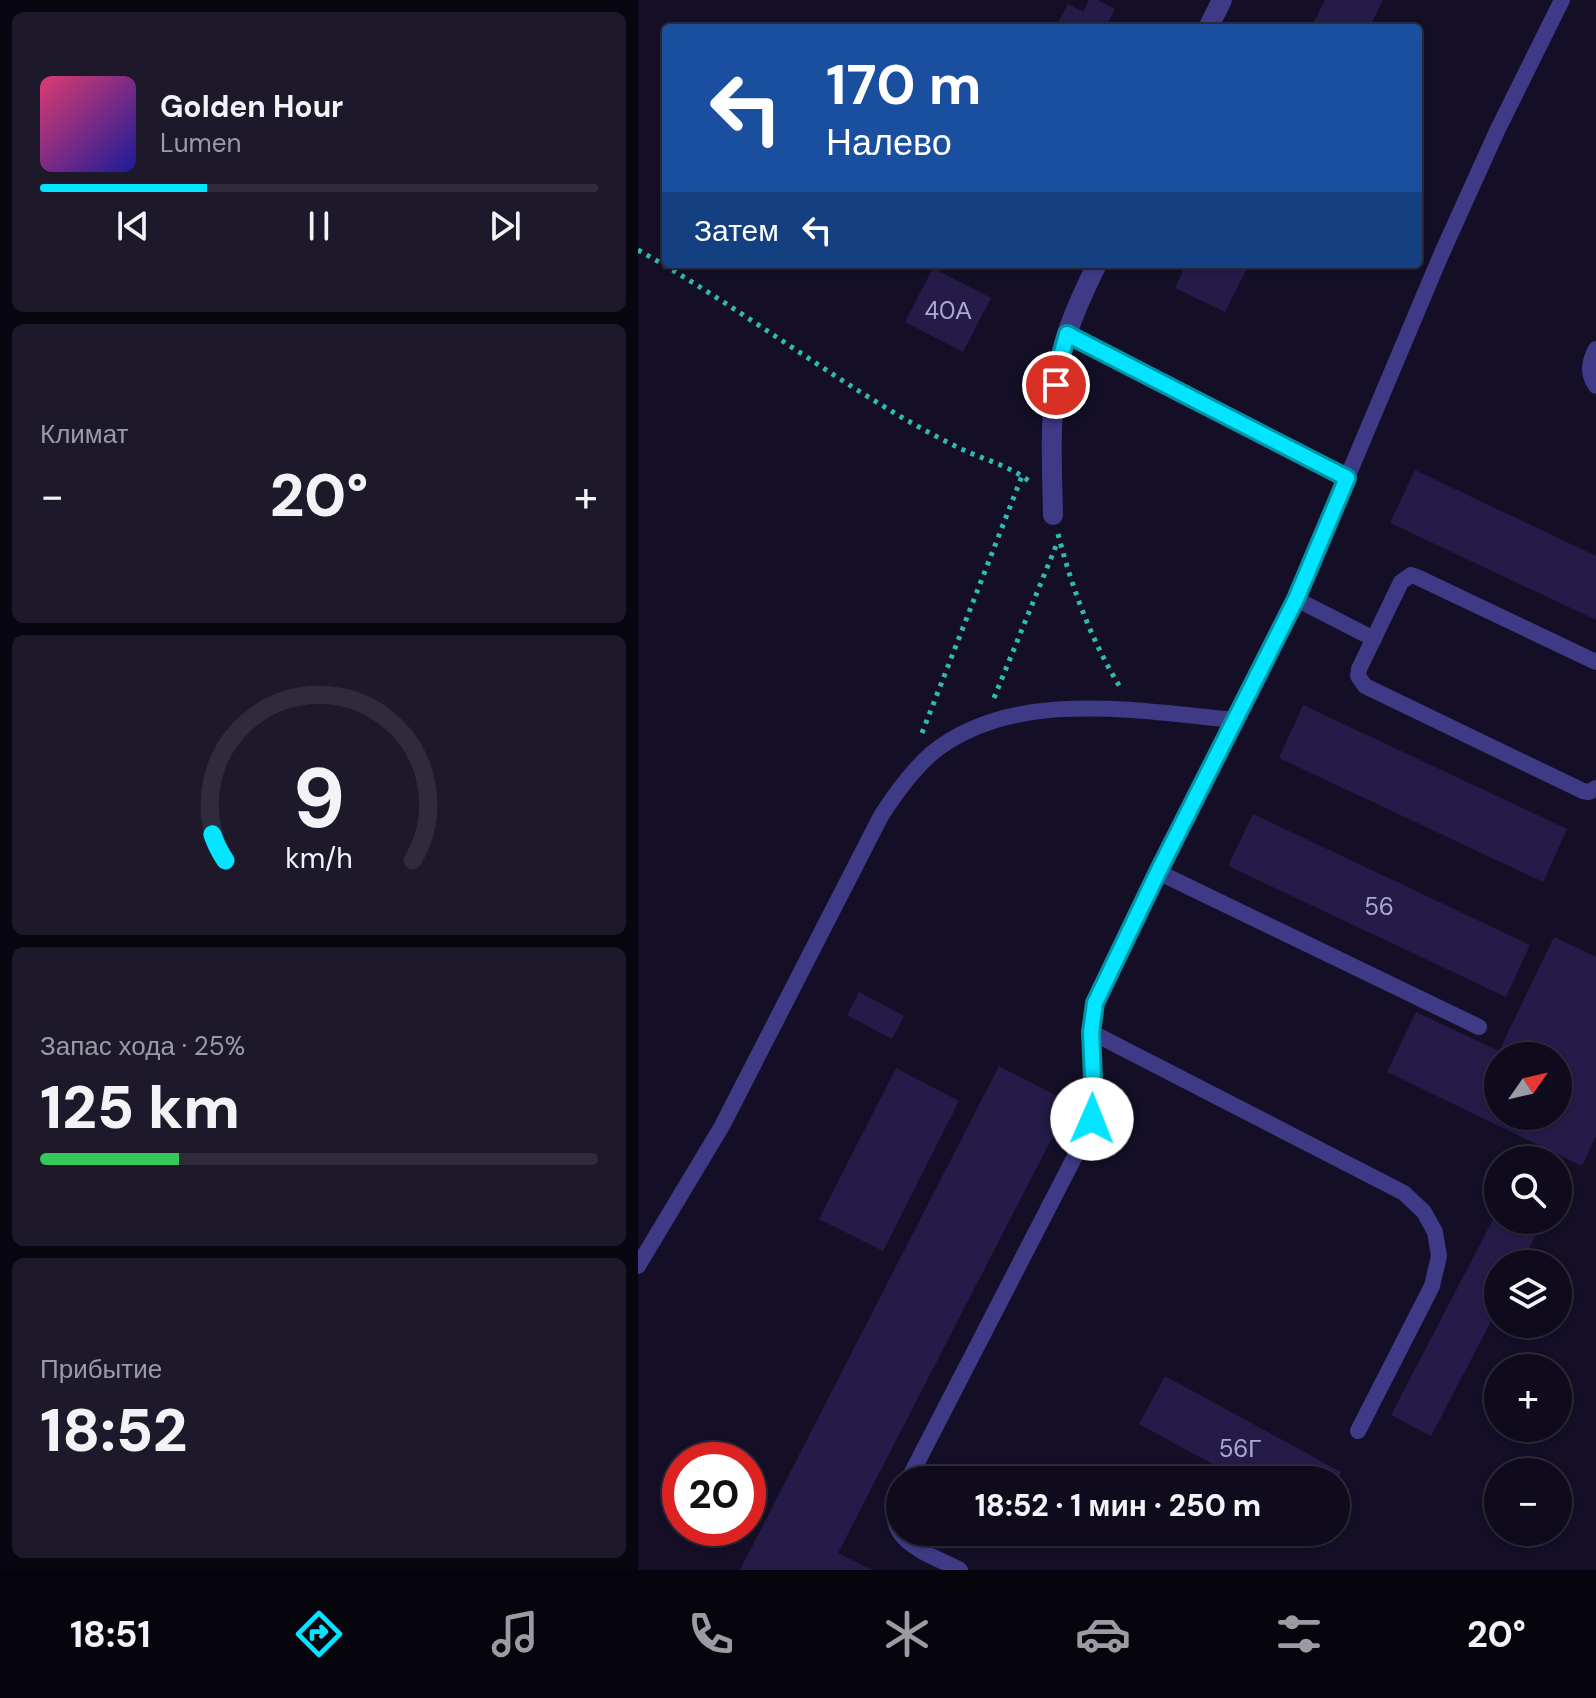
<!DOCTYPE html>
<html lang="ru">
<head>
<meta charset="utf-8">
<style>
  :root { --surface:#0f0b1d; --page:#1d192a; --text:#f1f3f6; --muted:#9b9ba4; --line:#2f2b3b; --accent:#02e4ff }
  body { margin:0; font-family:"DM Sans",sans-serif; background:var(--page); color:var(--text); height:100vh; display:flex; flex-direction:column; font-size:30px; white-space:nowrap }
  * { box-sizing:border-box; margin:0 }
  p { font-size:26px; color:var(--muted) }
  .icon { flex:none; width:44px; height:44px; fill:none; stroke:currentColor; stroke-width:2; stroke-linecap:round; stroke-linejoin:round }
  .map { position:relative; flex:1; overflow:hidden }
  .side { display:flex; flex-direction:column; gap:12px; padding:12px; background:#080610; width:638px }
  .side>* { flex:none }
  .top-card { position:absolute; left:24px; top:24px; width:760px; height:244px; border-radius:8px; box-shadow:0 2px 6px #0004,0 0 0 2px var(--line); background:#1a4fa0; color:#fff; overflow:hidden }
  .needle { width:52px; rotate:56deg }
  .tools { position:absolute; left:846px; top:1042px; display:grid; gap:16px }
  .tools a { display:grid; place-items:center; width:88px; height:88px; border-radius:50%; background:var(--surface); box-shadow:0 2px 6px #0004,0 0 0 2px var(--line); font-size:40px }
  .speed { position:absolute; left:24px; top:1442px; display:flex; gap:16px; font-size:40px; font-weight:700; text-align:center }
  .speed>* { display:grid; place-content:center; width:104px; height:104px; border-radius:50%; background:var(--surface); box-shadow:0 2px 6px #0004,0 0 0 2px var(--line); line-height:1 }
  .speed .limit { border:12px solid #d22; background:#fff; color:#111 }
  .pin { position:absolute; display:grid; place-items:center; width:68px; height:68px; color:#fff; margin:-34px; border:4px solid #fff; border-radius:50%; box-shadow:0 2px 8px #0007 }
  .me { position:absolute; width:88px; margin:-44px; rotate:1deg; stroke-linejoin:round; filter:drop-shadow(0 0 6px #0008) }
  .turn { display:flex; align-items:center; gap:28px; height:168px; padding:0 32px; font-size:36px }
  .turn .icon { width:104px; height:104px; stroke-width:2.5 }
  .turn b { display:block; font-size:56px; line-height:68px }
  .then { display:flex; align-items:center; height:76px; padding:0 32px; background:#0003; gap:16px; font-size:30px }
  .big { font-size:60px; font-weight:800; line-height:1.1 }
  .side .widget { flex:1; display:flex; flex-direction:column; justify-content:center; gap:12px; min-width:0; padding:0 28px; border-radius:12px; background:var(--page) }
  .side .dial { align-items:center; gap:0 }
  .dial svg { height:208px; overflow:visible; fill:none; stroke:var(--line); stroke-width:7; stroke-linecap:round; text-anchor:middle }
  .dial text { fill:var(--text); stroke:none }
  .song { display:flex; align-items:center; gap:24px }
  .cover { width:96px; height:96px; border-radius:12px; background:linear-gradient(135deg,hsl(340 70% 55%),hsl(240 70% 35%)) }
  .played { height:8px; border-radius:4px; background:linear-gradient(90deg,var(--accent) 30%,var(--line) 30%) }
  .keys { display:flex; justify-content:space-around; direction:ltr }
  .heat { display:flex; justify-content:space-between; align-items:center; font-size:44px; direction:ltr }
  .charge { height:12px; border-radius:6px; background:linear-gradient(90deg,#34c759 25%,var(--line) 0) }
  .trip { position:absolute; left:248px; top:1466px; width:464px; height:80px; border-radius:40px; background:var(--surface); box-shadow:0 2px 6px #0004,0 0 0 2px var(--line); font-weight:800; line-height:80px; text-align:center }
  .dock { display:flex; height:128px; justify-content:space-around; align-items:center; background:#06040c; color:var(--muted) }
  .dock .icon { width:56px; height:56px }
  .dock .on { color:var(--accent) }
  .dock b { font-size:36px; color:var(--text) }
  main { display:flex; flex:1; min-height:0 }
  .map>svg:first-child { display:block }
  .building { fill:#251b48; fill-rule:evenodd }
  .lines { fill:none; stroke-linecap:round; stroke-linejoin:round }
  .path { stroke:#2fbab2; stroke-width:5; stroke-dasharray:4 6; stroke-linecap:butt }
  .lane { stroke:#3e3a86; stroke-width:16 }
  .street { stroke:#3e3a86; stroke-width:20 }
  .route-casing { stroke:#0194a6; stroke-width:20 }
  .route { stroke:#02e4ff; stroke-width:14 }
  .labels { text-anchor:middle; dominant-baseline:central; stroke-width:8; stroke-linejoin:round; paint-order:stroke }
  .number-label { font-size:24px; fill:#aea7d1 }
</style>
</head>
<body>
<main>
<section class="side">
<div class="widget">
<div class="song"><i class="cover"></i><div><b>Golden Hour</b><p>Lumen</p></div></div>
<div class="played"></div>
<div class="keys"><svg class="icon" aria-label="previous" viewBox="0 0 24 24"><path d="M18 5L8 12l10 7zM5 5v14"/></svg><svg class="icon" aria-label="pause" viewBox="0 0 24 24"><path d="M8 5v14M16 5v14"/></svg><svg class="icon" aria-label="next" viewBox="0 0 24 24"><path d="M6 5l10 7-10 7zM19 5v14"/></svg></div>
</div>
<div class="widget"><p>Климат</p>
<div class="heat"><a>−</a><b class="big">20°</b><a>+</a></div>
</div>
<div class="widget dial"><svg viewBox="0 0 100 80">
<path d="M14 69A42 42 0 1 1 86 69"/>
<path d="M14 69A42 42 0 0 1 9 59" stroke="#02e4ff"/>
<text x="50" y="56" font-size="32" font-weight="700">9</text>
<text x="50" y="72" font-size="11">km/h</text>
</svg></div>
<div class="widget"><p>Запас хода · 25%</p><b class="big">125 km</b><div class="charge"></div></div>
<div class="widget"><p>Прибытие</p><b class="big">18:52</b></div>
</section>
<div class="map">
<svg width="958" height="1570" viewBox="0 0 958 1570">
  <rect width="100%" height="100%" fill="#140f27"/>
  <g class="building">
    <path d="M451,0h8l18,9 -8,16 7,3h-59l13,-24 15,8z"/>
    <path d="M687,0h58l-14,28h-58z"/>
    <path d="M548,264h63l-24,48 -50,-24z"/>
    <path d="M295,268l58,30 -28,54 -58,-30z"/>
    <path d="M777,470l181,86v64l-206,-97z"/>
    <path d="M665,705l264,124 -24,53 -264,-124z"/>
    <path d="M615,814l277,131 -24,52 -278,-131z"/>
    <path d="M916,937l42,20v179l-14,30 -195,-94 29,-60 83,39zM860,1056h60v60h-60z"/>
    <path d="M221,992l45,24 -12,23 -45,-24z"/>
    <path d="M361,1066l71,37 -232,450 34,17h-132z"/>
    <path d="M258,1068l63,33 -76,150 -64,-32z"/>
    <path d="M891,1152l15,8h-20z"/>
    <path d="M920,1167l11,6 -11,20z"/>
    <path d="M860,1210v10h46l-23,44h-23v44l-67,128 -40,-21z"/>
    <path d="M527,1376l176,96 -4,8h-95l-103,-56z"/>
  </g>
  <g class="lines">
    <g class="path">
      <path d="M0,250c91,51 175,115 265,168 21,12 43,24 65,34 21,9 43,15 61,29"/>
      <path d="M420,534c14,54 33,106 62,153"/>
      <path d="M356,698l64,-157"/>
      <path d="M284,733l100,-257"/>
    </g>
    <g class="lane">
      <path d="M429,334l280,144"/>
      <path d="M958,349c-7,13 -9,24 0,37"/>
      <path d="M658,599l78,40"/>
      <path d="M958,662l-179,-85 -6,-2 -10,7 -42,87 -1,7 7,10 218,105 6,1 7,-4"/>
      <path d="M520,872l321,155"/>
      <path d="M453,1032l313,161 20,19 11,20 4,24 -7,30 -74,145"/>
      <path d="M0,1266l84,-140 159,-310c14,-22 30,-44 50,-62 81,-67 207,-43 303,-34l62,-121 145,-344 56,-124 65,-131"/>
      <path d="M270,1480l179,-347 5,-14 2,-17 -3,-70 4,-29 30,-64 109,-219"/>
      <path d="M262,1496c-22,44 30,58 60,74"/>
    </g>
    <g class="street">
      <path d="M570,28l14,-28"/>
      <path d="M415,515c-1,-48 -4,-99 5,-147 7,-37 23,-71 39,-104"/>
    </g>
  </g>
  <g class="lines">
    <defs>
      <path id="route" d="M418,385l2,-18 9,-33 280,144 -51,121 -138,273 -63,131 -4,29 3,70 -2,17"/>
    </defs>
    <use href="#route" class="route-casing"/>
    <use href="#route" class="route"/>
  </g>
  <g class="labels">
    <g class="number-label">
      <text x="310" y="310">40А</text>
      <text x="741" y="906">56</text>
      <text x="602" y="1448">56Г</text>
    </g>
  </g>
</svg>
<div class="tools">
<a><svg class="needle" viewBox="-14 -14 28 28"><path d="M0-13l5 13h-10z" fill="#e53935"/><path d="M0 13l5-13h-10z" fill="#9b9ba4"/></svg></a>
<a><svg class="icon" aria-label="search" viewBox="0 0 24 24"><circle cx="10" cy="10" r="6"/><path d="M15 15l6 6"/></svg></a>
<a><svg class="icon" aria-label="layers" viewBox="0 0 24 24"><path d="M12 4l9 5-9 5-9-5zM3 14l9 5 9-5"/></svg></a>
<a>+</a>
<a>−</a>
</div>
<div class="speed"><div class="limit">20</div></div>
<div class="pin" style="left:418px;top:385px;background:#d93025"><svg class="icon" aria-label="arrive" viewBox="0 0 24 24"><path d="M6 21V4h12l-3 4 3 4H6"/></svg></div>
<svg class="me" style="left:454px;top:1119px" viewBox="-20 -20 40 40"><circle r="19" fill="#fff"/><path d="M0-13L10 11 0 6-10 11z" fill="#02e4ff"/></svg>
<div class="trip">18:52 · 1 мин · 250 m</div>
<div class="top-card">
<div class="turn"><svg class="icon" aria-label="left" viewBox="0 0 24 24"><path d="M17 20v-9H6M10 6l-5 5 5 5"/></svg><div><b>170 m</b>Налево</div></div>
<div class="then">Затем<svg class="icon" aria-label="left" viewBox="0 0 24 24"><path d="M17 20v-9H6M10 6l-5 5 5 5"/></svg></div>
</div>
</div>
</main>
<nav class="dock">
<b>18:51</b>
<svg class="icon on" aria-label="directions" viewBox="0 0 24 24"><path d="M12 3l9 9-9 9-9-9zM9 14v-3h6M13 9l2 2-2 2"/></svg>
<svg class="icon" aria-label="music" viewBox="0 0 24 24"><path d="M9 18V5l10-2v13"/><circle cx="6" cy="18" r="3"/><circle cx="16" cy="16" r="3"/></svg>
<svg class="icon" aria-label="phone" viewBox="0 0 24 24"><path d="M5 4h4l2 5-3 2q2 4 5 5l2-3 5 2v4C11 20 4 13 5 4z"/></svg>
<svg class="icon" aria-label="climate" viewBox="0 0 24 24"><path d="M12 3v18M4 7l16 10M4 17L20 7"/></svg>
<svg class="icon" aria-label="car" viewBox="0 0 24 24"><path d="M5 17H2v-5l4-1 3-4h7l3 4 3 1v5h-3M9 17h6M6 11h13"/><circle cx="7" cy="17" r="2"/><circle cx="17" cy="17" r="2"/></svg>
<svg class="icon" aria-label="filters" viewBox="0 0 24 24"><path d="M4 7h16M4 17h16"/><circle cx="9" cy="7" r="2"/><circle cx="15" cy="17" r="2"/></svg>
<b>20°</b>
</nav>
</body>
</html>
